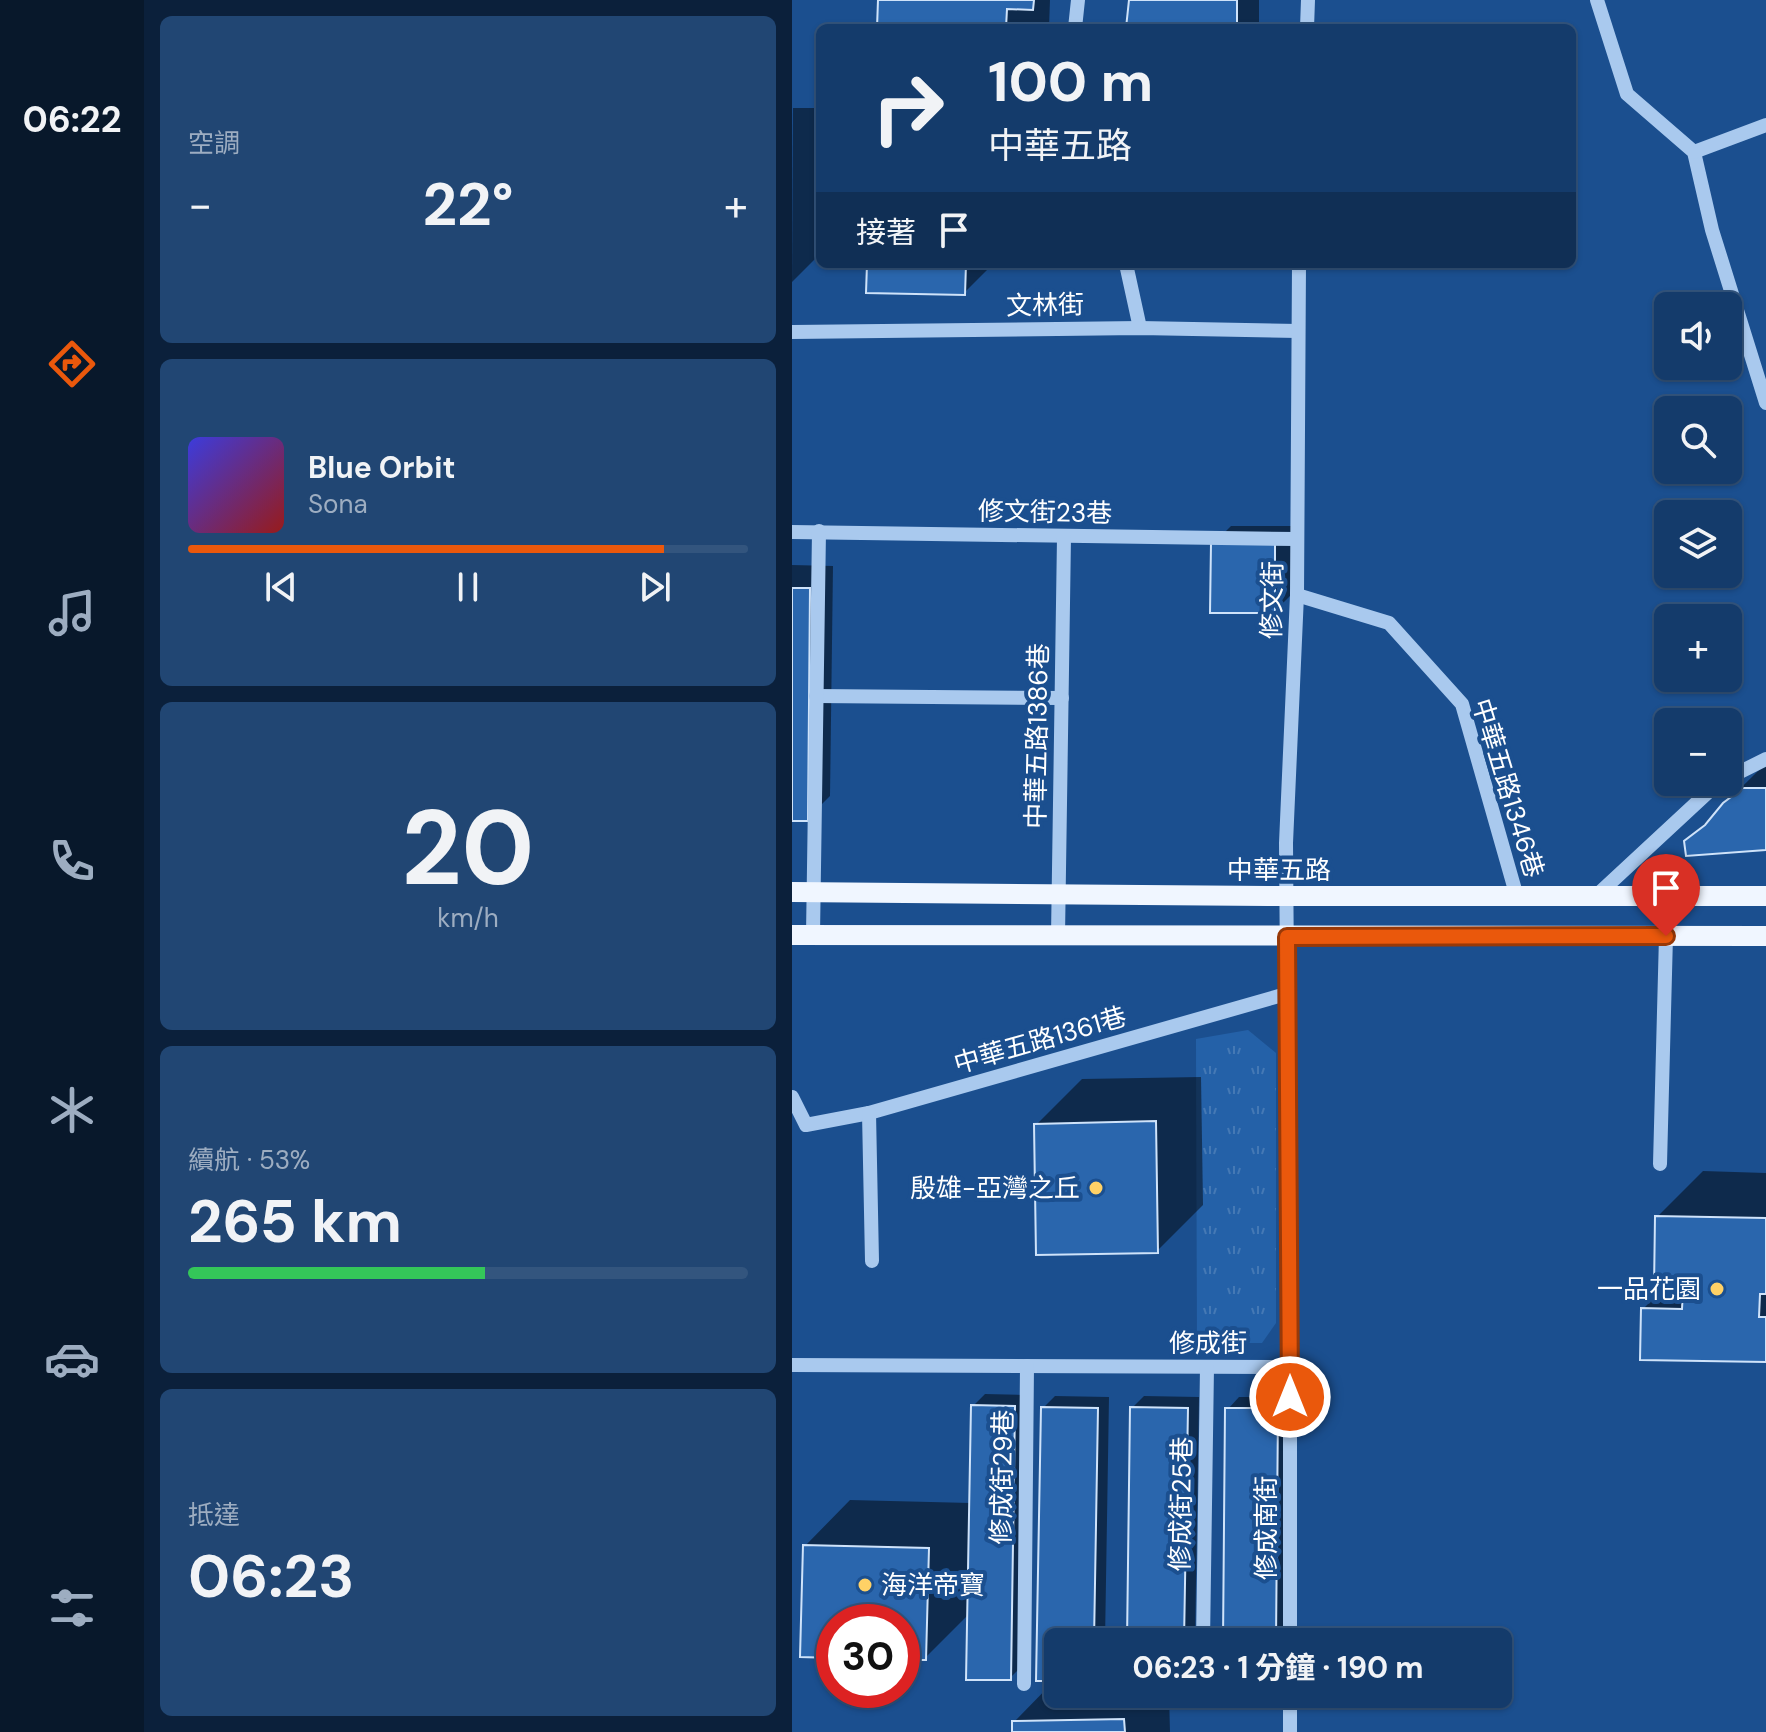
<!DOCTYPE html>
<html lang="zh-TW">
<head>
<meta charset="utf-8">
<style>
  :root { --surface:#143b6b; --page:#214673; --text:#f1f3f6; --muted:#9dadc1; --line:#33557e; --accent:#ea580c }
  body { margin:0; font-family:"DM Sans","Noto Sans TC",sans-serif; background:var(--page); color:var(--text); height:100vh; display:flex; flex-direction:column; font-size:30px; white-space:nowrap }
  * { box-sizing:border-box; margin:0 }
  p { font-size:26px; color:var(--muted) }
  .icon { flex:none; width:44px; height:44px; fill:none; stroke:currentColor; stroke-width:2; stroke-linecap:round; stroke-linejoin:round }
  .map { position:relative; flex:1; overflow:hidden }
  .panel { display:flex; flex-direction:column; gap:16px; padding:16px; background:#0b203b; width:648px }
  .panel>* { flex:none }
  .guide { position:absolute; left:24px; top:24px; width:760px; height:244px; border-radius:12px; box-shadow:0 2px 6px #0004,0 0 0 2px var(--line); background:#143b6b; color:var(--text); overflow:hidden }
  .tools { position:absolute; left:862px; top:292px; display:grid; gap:16px }
  .tools a { display:grid; place-items:center; width:88px; height:88px; border-radius:12px; background:var(--surface); box-shadow:0 2px 6px #0004,0 0 0 2px var(--line); font-size:40px }
  .speed { position:absolute; left:24px; top:1604px; display:flex; gap:16px; font-size:40px; font-weight:700; text-align:center }
  .speed>* { display:grid; place-content:center; width:104px; height:104px; border-radius:50%; background:var(--surface); box-shadow:0 2px 6px #0004,0 0 0 2px var(--line); line-height:1 }
  .speed .limit { border:12px solid #d22; background:#fff; color:#111 }
  .pin { position:absolute; display:grid; place-items:center; width:68px; height:68px; color:#fff; margin:-82px -34px; border-radius:50% 50% 50% 0; rotate:-45deg; box-shadow:0 0 8px #0007 }
  .pin .icon { rotate:45deg }
  .me { position:absolute; width:88px; margin:-44px; rotate:0deg; stroke-linejoin:round; filter:drop-shadow(0 0 6px #0008) }
  .turn { display:flex; align-items:center; gap:28px; height:168px; padding:0 40px; font-size:36px }
  .turn .icon { width:104px; height:104px; stroke-width:2.5 }
  .turn b { display:block; font-size:56px; line-height:68px }
  .then { display:flex; align-items:center; height:76px; padding:0 40px; background:#0003; gap:16px; font-size:30px }
  .big { font-size:60px; font-weight:700; line-height:1.1 }
  .panel .tile { flex:1; display:flex; flex-direction:column; justify-content:center; gap:12px; min-width:0; padding:0 28px; border-radius:12px; background:var(--page) }
  .panel .dial { align-items:center; gap:0 }
  .dial b { font-size:104px; line-height:1 }
  .song { display:flex; align-items:center; gap:24px }
  .cover { width:96px; height:96px; border-radius:12px; background:linear-gradient(135deg,hsl(240 70% 55%),hsl(0 70% 35%)) }
  .played { height:8px; border-radius:4px; background:linear-gradient(90deg,var(--accent) 85%,var(--line) 85%) }
  .keys { display:flex; justify-content:space-around; direction:ltr }
  .heat { display:flex; justify-content:space-between; align-items:center; font-size:44px; direction:ltr }
  .charge { height:12px; border-radius:6px; background:linear-gradient(90deg,#34c759 53%,var(--line) 0) }
  .trip { position:absolute; left:252px; top:1628px; width:468px; height:80px; border-radius:12px; background:var(--surface); box-shadow:0 2px 6px #0004,0 0 0 2px var(--line); font-weight:700; line-height:80px; text-align:center }
  main { display:flex; flex:1; min-height:0 }
  .tab-bar { display:flex; flex-direction:column; width:144px; justify-content:space-around; align-items:center; background:#08182b; color:var(--muted) }
  .tab-bar .icon { width:56px; height:56px }
  .tab-bar .current { color:var(--accent) }
  .tab-bar b { font-size:36px; color:var(--text) }
  .map>svg:first-child { display:block }
  .park { fill:url(#park-tufts) }
  .shadow { fill:#0007 }
  .building { fill:#2a66ad; stroke:#cfe3fa; stroke-width:2 }
  .lines { fill:none; stroke-linecap:round; stroke-linejoin:round }
  .minor { stroke:#a9c9ee; stroke-width:14 }
  .major { stroke:#f0f6ff; stroke-width:20 }
  .route-casing { stroke:#983908; stroke-width:20 }
  .route { stroke:#ea580c; stroke-width:14 }
  .poi-dot { fill:#ffd166; stroke:#1b4f8f; stroke-width:3 }
  .labels { text-anchor:middle; dominant-baseline:central; stroke-width:8; stroke-linejoin:round; paint-order:stroke }
  .street-label { font-size:26px; fill:#fff; stroke:#1b4f8f }
  .poi-label { font-size:26px; fill:#fff; stroke:#1b4f8f; text-anchor:end }
</style>
</head>
<body>
<main>
<nav class="tab-bar">
<b>06:22</b>
<svg class="icon current" aria-label="directions" viewBox="0 0 24 24"><path d="M12 3l9 9-9 9-9-9zM9 14v-3h6M13 9l2 2-2 2"/></svg>
<svg class="icon" aria-label="music" viewBox="0 0 24 24"><path d="M9 18V5l10-2v13"/><circle cx="6" cy="18" r="3"/><circle cx="16" cy="16" r="3"/></svg>
<svg class="icon" aria-label="phone" viewBox="0 0 24 24"><path d="M5 4h4l2 5-3 2q2 4 5 5l2-3 5 2v4C11 20 4 13 5 4z"/></svg>
<svg class="icon" aria-label="climate" viewBox="0 0 24 24"><path d="M12 3v18M4 7l16 10M4 17L20 7"/></svg>
<svg class="icon" aria-label="car" viewBox="0 0 24 24"><path d="M5 17H2v-5l4-1 3-4h7l3 4 3 1v5h-3M9 17h6M6 11h13"/><circle cx="7" cy="17" r="2"/><circle cx="17" cy="17" r="2"/></svg>
<svg class="icon" aria-label="filters" viewBox="0 0 24 24"><path d="M4 7h16M4 17h16"/><circle cx="9" cy="7" r="2"/><circle cx="15" cy="17" r="2"/></svg>
</nav>
<section class="panel">
<div class="tile"><p>空調</p>
<div class="heat"><a>−</a><b class="big">22°</b><a>+</a></div>
</div>
<div class="tile">
<div class="song"><i class="cover"></i><div><b>Blue Orbit</b><p>Sona</p></div></div>
<div class="played"></div>
<div class="keys"><svg class="icon" aria-label="previous" viewBox="0 0 24 24"><path d="M18 5L8 12l10 7zM5 5v14"/></svg><svg class="icon" aria-label="pause" viewBox="0 0 24 24"><path d="M8 5v14M16 5v14"/></svg><svg class="icon" aria-label="next" viewBox="0 0 24 24"><path d="M6 5l10 7-10 7zM19 5v14"/></svg></div>
</div>
<div class="tile dial"><b>20</b><p>km/h</p></div>
<div class="tile"><p>續航 · 53%</p><b class="big">265 km</b><div class="charge"></div></div>
<div class="tile"><p>抵達</p><b class="big">06:23</b></div>
</section>
<div class="map">
<svg width="974" height="1732" viewBox="0 0 974 1732">
  <defs>
    <pattern id="park-tufts" width="24" height="20" patternUnits="userSpaceOnUse" patternTransform="scale(2)"><rect width="24" height="20" fill="#2461a8"/><path d="M3 7l-1-3M5 7V3M7 7l1-3M15 17l-1-3M17 17v-4M19 17l1-3" fill="none" stroke="#4579b5"/></pattern>
  </defs>
  <rect width="100%" height="100%" fill="#1b4f8f"/>
  <path class="park" d="M456,1030l28,23v270l-14,20h-65l-1,-304z"/>
  <g class="shadow">
    <path d="M88,0h170l-1,28h-170z"/>
    <path d="M339,0h128v28h-131z"/>
    <path d="M1,108h27v146l-28,28z"/>
    <path d="M77,264h124l-29,29z"/>
    <path d="M439,526h61v68l-18,18 -61,-68z"/>
    <path d="M0,565l41,1 -3,230 -23,23h-15z"/>
    <path d="M974,765v83l-80,-6 71,-70z"/>
    <path d="M409,1077l2,128 -46,46 -121,-126 46,-46z"/>
    <path d="M911,1171l63,2v187l-123,-51 22,-22 -8,-70z"/>
    <path d="M193,1394l41,1 -4,271 -12,12 -41,-64 -44,44h-23v-36h-68v34l-29,-110 45,-46 121,3 2,-97z"/>
    <path d="M263,1396l54,1 -4,245h-47v52h111l1,38h-156v-10l42,-43 -13,-271z"/>
    <path d="M352,1396l55,1 -4,245h-66l3,-234z"/>
    <path d="M447,1397h50l-2,245h-62l3,-233z"/>
  </g>
  <g class="building">
    <path d="M86,0h156l-1,10 -26,-1 -1,19h-129z"/>
    <path d="M337,0h108v28h-111z"/>
    <path d="M75,264h99l-1,31 -99,-2z"/>
    <path d="M419,543h64v70h-65z"/>
    <path d="M0,588h18l-2,233h-16z"/>
    <path d="M951,788h23v62l-80,6 -2,-15 21,-16 18,-22z"/>
    <path d="M364,1121l2,132 -122,2 -2,-131z"/>
    <path d="M863,1216l111,2v76h-6l-1,23h7v45l-126,-2 1,-52 41,1 1,-20h-29z"/>
    <path d="M179,1405l44,1 -4,274h-45z"/>
    <path d="M249,1407l57,1 -4,234h-36v39h-22z"/>
    <path d="M338,1407l58,1 -4,234h-57z"/>
    <path d="M433,1408h53l-2,234h-53z"/>
    <path d="M11,1545l126,3 -3,112h-24v-38h-68v36l-34,-1z"/>
    <path d="M332,1719l1,13h-113v-11z"/>
  </g>
  <g class="lines">
    <g class="minor">
      <path d="M805,0l30,94 67,58 18,78 54,173"/>
      <path d="M283,28l3,-28"/>
      <path d="M515,28l1,-28"/>
      <path d="M902,152l72,-27"/>
      <path d="M334,264l14,64"/>
      <path d="M0,332l348,-4 158,3"/>
      <path d="M0,532l505,7"/>
      <path d="M505,595l92,28 73,81 55,193"/>
      <path d="M24,696l246,2"/>
      <path d="M936,778l38,-19"/>
      <path d="M803,897l124,-115"/>
      <path d="M21,935l6,-404"/>
      <path d="M266,936l6,-399"/>
      <path d="M0,1097l14,28 63,-12 417,-119"/>
      <path d="M77,1113l3,148"/>
      <path d="M868,1164l6,-228"/>
      <path d="M0,1365l498,2 -4,-524 11,-248 2,-331"/>
      <path d="M498,1367v275"/>
      <path d="M411,1642l4,-275"/>
      <path d="M232,1684l3,-318"/>
      <path d="M498,1694v38"/>
    </g>
    <g class="major">
      <path d="M0,892l476,4h498"/>
      <path d="M0,935l974,1"/>
    </g>
  </g>
  <g class="lines">
    <defs>
      <path id="route" d="M498,1397l-3,-460 379,-1"/>
    </defs>
    <use href="#route" class="route-casing"/>
    <use href="#route" class="route"/>
  </g>
  <g class="poi-dot">
    <circle cx="304" cy="1188" r="8"/>
    <circle cx="925" cy="1289" r="8"/>
    <circle cx="73" cy="1585" r="8"/>
  </g>
  <g class="labels">
    <g class="street-label">
      <text transform="translate(253 305) rotate(-1)">文林街</text>
      <text transform="translate(253 512) rotate(1)">修文街23巷</text>
      <text transform="translate(480 600) rotate(-89)">修文街</text>
      <text transform="translate(245 736) rotate(-89)">中華五路1386巷</text>
      <text transform="translate(716 788) rotate(73)">中華五路1346巷</text>
      <text x="487" y="870">中華五路</text>
      <text transform="translate(248 1040) rotate(-16)">中華五路1361巷</text>
      <text x="416" y="1343">修成街</text>
      <text transform="translate(210 1477) rotate(-89)">修成街29巷</text>
      <text transform="translate(389 1504) rotate(-89)">修成街25巷</text>
      <text transform="translate(474 1528) rotate(-90)">修成南街</text>
    </g>
    <g class="poi-label">
      <text x="288" y="1188">殷雄-亞灣之丘</text>
      <text x="909" y="1289">一品花園</text>
      <text x="89" y="1585" text-anchor="start">海洋帝寶</text>
    </g>
  </g>
</svg>
<div class="tools">
<a><svg class="icon" aria-label="sound" viewBox="0 0 24 24"><path d="M4 9h4l5-4v14l-5-4H4zM17 9q2 3 0 6"/></svg></a>
<a><svg class="icon" aria-label="search" viewBox="0 0 24 24"><circle cx="10" cy="10" r="6"/><path d="M15 15l6 6"/></svg></a>
<a><svg class="icon" aria-label="layers" viewBox="0 0 24 24"><path d="M12 4l9 5-9 5-9-5zM3 14l9 5 9-5"/></svg></a>
<a>+</a>
<a>−</a>
</div>
<div class="speed"><div class="limit">30</div></div>
<div class="pin" style="left:874px;top:936px;background:#d93025"><svg class="icon" aria-label="arrive" viewBox="0 0 24 24"><path d="M6 21V4h12l-3 4 3 4H6"/></svg></div>
<svg class="me" style="left:498px;top:1397px" viewBox="-20 -20 40 40"><circle r="17" fill="#ea580c" stroke="#fff" stroke-width="3"/><path d="M0-11L8 9 0 5-8 9z" fill="#fff"/></svg>
<div class="trip">06:23 · 1 分鐘 · 190 m</div>
<div class="guide">
<div class="turn"><svg class="icon" aria-label="right" viewBox="0 0 24 24"><path d="M7 20v-9h11M14 6l5 5-5 5"/></svg><div><b>100 m</b>中華五路</div></div>
<div class="then">接著<svg class="icon" aria-label="arrive" viewBox="0 0 24 24"><path d="M6 21V4h12l-3 4 3 4H6"/></svg></div>
</div>
</div>
</main>
</body>
</html>
